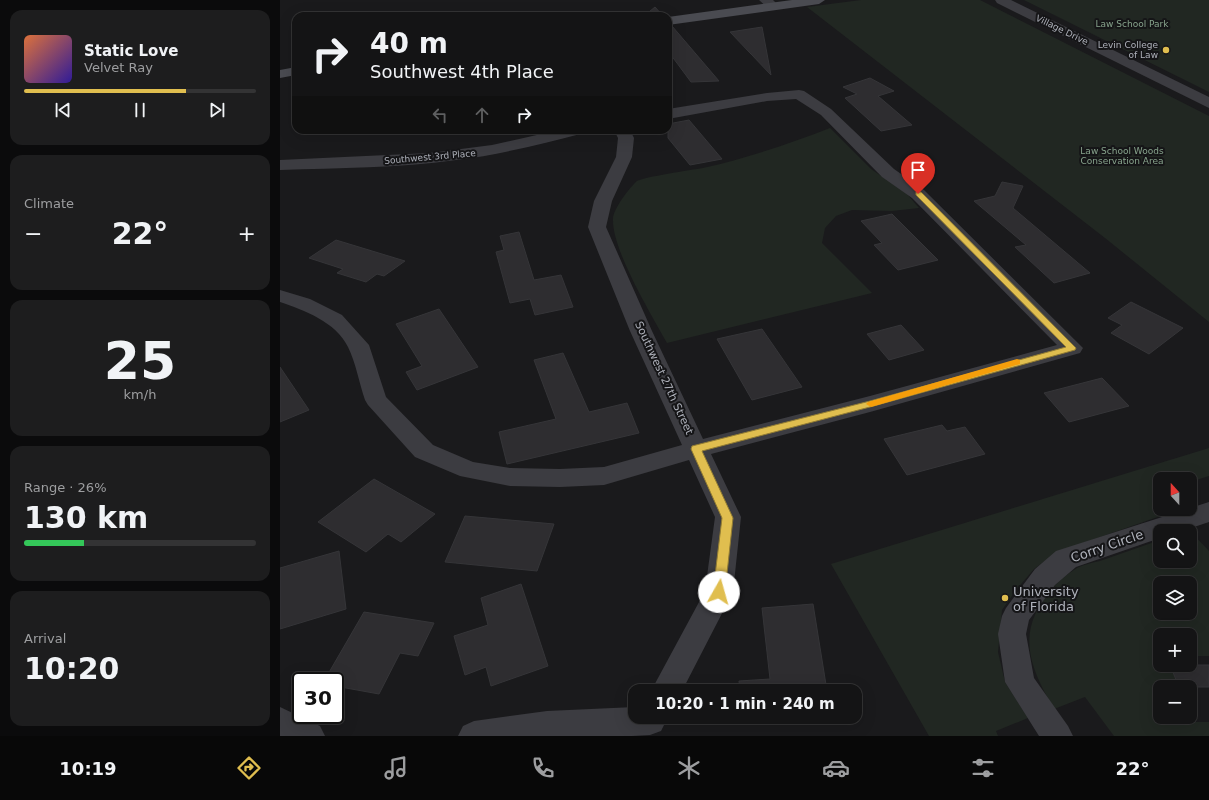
<!DOCTYPE html>
<html lang="en">
<head>
<meta charset="utf-8">
<style>
  :root { --surface:#141415; --page:#1d1d1e; --text:#f1f3f6; --muted:#9d9ea0; --line:#333334; --accent:#e0be4f }
  body { margin:0; font-family:"DejaVu Sans",sans-serif; background:var(--page); color:var(--text); height:100vh; display:flex; flex-direction:column; font-size:15px; white-space:nowrap }
  * { box-sizing:border-box; margin:0 }
  p { font-size:13px; color:var(--muted) }
  .icon { flex:none; width:22px; height:22px; fill:none; stroke:currentColor; stroke-width:2; stroke-linecap:round; stroke-linejoin:round }
  .map { position:relative; flex:1; overflow:hidden }
  .details { display:flex; flex-direction:column; gap:10px; padding:10px; background:#0b0b0c; width:280px }
  .details>* { flex:none }
  .banner { position:absolute; left:12px; top:12px; width:380px; height:122px; border-radius:12px; box-shadow:0 4px 16px #0002,0 0 0 1px var(--line); background:#141415; color:var(--text); overflow:hidden }
  .needle { width:26px; rotate:339deg }
  .tools { position:absolute; left:873px; top:472px; display:grid; gap:8px }
  .tools a { display:grid; place-items:center; width:44px; height:44px; border-radius:8px; background:var(--surface); box-shadow:0 4px 16px #0002,0 0 0 1px var(--line); font-size:20px }
  .speed { position:absolute; left:12px; top:672px; display:flex; gap:8px; font-size:20px; font-weight:700; text-align:center }
  .speed>* { display:grid; place-content:center; width:52px; height:52px; border-radius:50%; background:var(--surface); box-shadow:0 4px 16px #0002,0 0 0 1px var(--line); line-height:1 }
  .speed .limit { border:2px solid #111; border-radius:6px; background:#fff; color:#111 }
  .pin { position:absolute; display:grid; place-items:center; width:34px; height:34px; color:#fff; margin:-41px -17px; border-radius:50% 50% 50% 0; rotate:-45deg; box-shadow:0 0 4px #0007 }
  .pin .icon { rotate:45deg }
  .me { position:absolute; width:44px; margin:-22px; rotate:7deg; stroke-linejoin:round; filter:drop-shadow(0 0 3px #0008) }
  .turn { display:flex; align-items:center; gap:14px; height:84px; padding:0 12px; font-size:18px }
  .turn .icon { width:52px; height:52px; stroke-width:2.5 }
  .turn b { display:block; font-size:28px; line-height:34px }
  .lanes { display:flex; align-items:center; height:38px; padding:0 12px; background:#0003; justify-content:center; gap:20px; direction:ltr }
  .lanes .off { opacity:.35 }
  .big { font-size:30px; font-weight:700; line-height:1.1 }
  .details .card { flex:1; display:flex; flex-direction:column; justify-content:center; gap:6px; min-width:0; padding:0 14px; border-radius:12px; background:var(--page) }
  .details .dial { align-items:center; gap:0 }
  .dial b { font-size:52px; line-height:1 }
  .song { display:flex; align-items:center; gap:12px }
  .cover { width:48px; height:48px; border-radius:6px; background:linear-gradient(135deg,hsl(20 70% 55%),hsl(250 70% 35%)) }
  .played { height:4px; border-radius:2px; background:linear-gradient(90deg,var(--accent) 70%,var(--line) 70%) }
  .keys { display:flex; justify-content:space-around; direction:ltr }
  .heat { display:flex; justify-content:space-between; align-items:center; font-size:22px; direction:ltr }
  .charge { height:6px; border-radius:3px; background:linear-gradient(90deg,#34c759 26%,var(--line) 0) }
  .trip { position:absolute; left:348px; top:684px; width:234px; height:40px; border-radius:12px; background:var(--surface); box-shadow:0 4px 16px #0002,0 0 0 1px var(--line); font-weight:700; line-height:40px; text-align:center }
  .tab-bar { display:flex; height:64px; justify-content:space-around; align-items:center; background:#080808; color:var(--muted) }
  .tab-bar .icon { width:28px; height:28px }
  .tab-bar .current { color:var(--accent) }
  .tab-bar b { font-size:18px; color:var(--text) }
  main { display:flex; flex:1; min-height:0 }
  .map>svg:first-child { display:block }
  .green { fill:#212722; fill-rule:evenodd }
  .building { fill:#2e2d30; stroke:#353538 }
  .lines { fill:none; stroke-linecap:round; stroke-linejoin:round }
  .minor { fill:#3c3c41; fill-rule:evenodd }
  .secondary { fill:#4a4b51; fill-rule:evenodd }
  .route { fill:#e0be4f; stroke:#927c33 }
  .slow { fill:#f59e0b }
  .poi-dot { fill:#e0be4f; stroke:#151517; stroke-width:1.5 }
  .labels { text-anchor:middle; dominant-baseline:central; stroke-width:4; stroke-linejoin:round; paint-order:stroke }
  .far-park-label { font-size:9px; fill:#87a38c; stroke:#151517 }
  .far-street-label { font-size:9px; fill:#aeb1ba; stroke:#151517 }
  .far-poi-label { font-size:9px; fill:#aeb1ba; stroke:#151517; text-anchor:end }
  .street-label { font-size:11px; fill:#aeb1ba; stroke:#151517 }
  .near-street-label { font-size:13px; fill:#aeb1ba; stroke:#151517 }
  .near-poi-label { font-size:13px; fill:#aeb1ba; stroke:#151517; text-anchor:start }
</style>
</head>
<body>
<main>
<section class="details">
<div class="card">
<div class="song"><i class="cover"></i><div><b>Static Love</b><p>Velvet Ray</p></div></div>
<div class="played"></div>
<div class="keys"><svg class="icon" aria-label="previous" viewBox="0 0 24 24"><path d="M18 5L8 12l10 7zM5 5v14"/></svg><svg class="icon" aria-label="pause" viewBox="0 0 24 24"><path d="M8 5v14M16 5v14"/></svg><svg class="icon" aria-label="next" viewBox="0 0 24 24"><path d="M6 5l10 7-10 7zM19 5v14"/></svg></div>
</div>
<div class="card"><p>Climate</p>
<div class="heat"><a>−</a><b class="big">22°</b><a>+</a></div>
</div>
<div class="card dial"><b>25</b><p>km/h</p></div>
<div class="card"><p>Range · 26%</p><b class="big">130 km</b><div class="charge"></div></div>
<div class="card"><p>Arrival</p><b class="big">10:20</b></div>
</section>
<div class="map">
<svg width="929" height="736" viewBox="0 0 929 736">
  <rect width="100%" height="100%" fill="#1a1a1c"/>
  <g class="green">
    <path d="M581,0h119l229,116v206l-104,-84 -298,-231z"/>
    <path d="M744,0h185v92z"/>
    <path d="M550,128l41,41 36,25 12,14 -27,3 -40,-1 -16,6 -11,12 -3,15 50,50 -205,50c-16,-29 -55,-93 -54,-124 0,-10 17,-32 24,-38 7,-4 54,-11 66,-13 44,-10 86,-24 127,-40z"/>
    <path d="M929,448v28l-19,6v-3h-30v13l-5,1 5,6v10h9l3,3 -115,40 -23,17 -18,21 -14,20 -4,42 7,30 23,36 -32,13 2,5h-69l-98,-172z"/>
    <path d="M909,530l20,21v105h-19v-21h-30v30h10l9,22h-19v30h30v-3l4,8h15v14h-95l-29,-39 -31,12c-21,-37 -38,-71 -10,-110 9,-12 17,-21 30,-29 7,-5 17,-7 26,-9 20,-7 40,-14 60,-21v21h30v-30h-5zM880,583h30v30h-30z"/>
  </g>
  <g class="building">
    <path d="M375,7l8,9h-19z"/>
    <path d="M388,26h4l47,55 -28,1 -23,-31z"/>
    <path d="M482,27l9,48 -41,-43z"/>
    <path d="M590,78l24,13 -16,5 34,29 -31,6 -36,-33 12,-4 -14,-7z"/>
    <path d="M409,120l33,39 -32,6 -22,-27v-14z"/>
    <path d="M722,182l21,4 -10,22 77,65 -36,10 -39,-36 11,-2 -52,-44 21,-5z"/>
    <path d="M612,214l46,46 -40,10 -24,-25 8,-2 -21,-22z"/>
    <path d="M239,232l15,48 27,-5 12,32 -38,8 -5,-16 -20,4 -14,-51 8,-2 -4,-14z"/>
    <path d="M56,240l69,21 -21,15 -7,-2 -11,8 -29,-9 6,-4 -34,-11z"/>
    <path d="M851,302l52,26 -34,26 -38,-21 11,-8 -14,-7z"/>
    <path d="M159,309l39,58 -61,23 -11,-18 16,-6 -26,-42z"/>
    <path d="M621,325l23,25 -35,10 -22,-26z"/>
    <path d="M482,329l40,58 -50,13 -35,-61z"/>
    <path d="M283,353l26,59 38,-9 12,30 -132,31 -8,-32 57,-13 -22,-59z"/>
    <path d="M0,367l29,43 -29,12z"/>
    <path d="M822,378l27,28 -60,16 -25,-29z"/>
    <path d="M662,425l5,6 18,-4 20,27 -78,21 -23,-36z"/>
    <path d="M94,479l61,35 -34,28 -13,-8 -22,18 -48,-30z"/>
    <path d="M185,516l89,8 -17,47 -92,-9z"/>
    <path d="M59,551l7,58 -66,20v-61z"/>
    <path d="M241,584l27,82 -57,20 -5,-19 -21,8 -11,-39 34,-11 -7,-27z"/>
    <path d="M533,604l14,87h-87l-1,-10 31,-2 -8,-71z"/>
    <path d="M84,612l70,11 -16,33 -18,-3 -21,41 -44,-8v-5h-11z"/>
    <path d="M890,665h39v22h-30z"/>
    <path d="M462,717h73l-72,5z"/>
  </g>
  <g class="lines">
    <g class="minor">
      <path d="M479,0h14l6,6 -6,4 -4,-1z"/>
      <path d="M715,0h16l198,97v11l-212,-105z"/>
      <path d="M519,90l5,1 27,18 63,60 30,21 159,158 -3,5 -210,59 -159,42 30,63 -8,75 -51,99h-31l54,-100 10,-74 -26,-57 -85,25 -44,2 -50,-1 -50,-10 -45,-19 -47,-52 -3,-5c-6,-17 -9,-37 -17,-53 -12,-25 -44,-37 -68,-45v-12l30,9 32,16 27,30 17,52 47,48 40,17 37,6 50,1 44,-2 78,-22 -52,-114 -42,-104 6,-26 22,-44 2,-19 -4,-8h16l4,8 -2,19 -20,44 -6,26 46,104 51,108 167,-43 187,-51 -145,-147 -30,-21 -61,-62 -25,-16 -29,2 -99,18v-10l99,-16z"/>
      <path d="M279,130h27l-2,3c-43,11 -85,22 -128,27 -58,8 -117,8 -176,10v-10l150,-7 62,-8z"/>
      <path d="M929,502v20l-27,9h-22v7l-84,29 -21,18 -26,35 -3,14 8,44 34,48 5,10h-34l-34,-54 -7,-48 4,-18 4,-8 29,-39 21,-18z"/>
      <path d="M0,707l40,19 5,10h-45z"/>
      <path d="M355,707v10h29l2,4 -5,10 -11,4 -18,1h-174l5,-10 11,-5 73,-10z"/>
    </g>
    <g class="secondary">
      <path d="M512,0h33l-6,4 -151,21v-8z"/>
      <path d="M16,67v8l-16,3v-8z"/>
    </g>
  </g>
  <path class="route" d="M636,192h5l155,156 -1,2 -205,57 -168,44 31,67 -8,74 -2,3h-8l-2,-3 9,-74 -31,-69 1,-3 178,-45 196,-54 -150,-152z"/>
  <path class="slow" d="M737,359l3,1v4l-149,43 -5,-3 2,-2z"/>
  <g class="poi-dot">
    <circle cx="886" cy="50" r="4"/>
    <circle cx="725" cy="598" r="4"/>
  </g>
  <g class="labels">
    <g class="far-park-label">
      <text x="852" y="24">Law School Park</text>
      <text x="842" y="151">Law School Woods<tspan x="842" dy="10">Conservation Area</tspan></text>
    </g>
    <g class="far-street-label">
      <text transform="translate(782 30) rotate(26)">Village Drive</text>
      <text transform="translate(150 157) rotate(-5)">Southwest 3rd Place</text>
    </g>
    <g class="far-poi-label">
      <text x="878" y="45">Levin College<tspan x="878" dy="10">of Law</tspan></text>
    </g>
    <g class="street-label">
      <text transform="translate(384 378) rotate(65)">Southwest 27th Street</text>
    </g>
    <g class="near-street-label">
      <text transform="translate(827 546) rotate(-19)">Corry Circle</text>
    </g>
    <g class="near-poi-label">
      <text x="733" y="591">University<tspan x="733" dy="15">of Florida</tspan></text>
    </g>
  </g>
</svg>
<div class="tools">
<a><svg class="needle" viewBox="-14 -14 28 28"><path d="M0-13l5 13h-10z" fill="#e53935"/><path d="M0 13l5-13h-10z" fill="#9d9ea0"/></svg></a>
<a><svg class="icon" aria-label="search" viewBox="0 0 24 24"><circle cx="10" cy="10" r="6"/><path d="M15 15l6 6"/></svg></a>
<a><svg class="icon" aria-label="layers" viewBox="0 0 24 24"><path d="M12 4l9 5-9 5-9-5zM3 14l9 5 9-5"/></svg></a>
<a>+</a>
<a>−</a>
</div>
<div class="speed"><div class="limit">30</div></div>
<div class="pin" style="left:638px;top:194px;background:#d93025"><svg class="icon" aria-label="arrive" viewBox="0 0 24 24"><path d="M6 21V4h12l-3 4 3 4H6"/></svg></div>
<svg class="me" style="left:439px;top:592px" viewBox="-20 -20 40 40"><circle r="19" fill="#fff"/><path d="M0-13L10 11 0 6-10 11z" fill="#e0be4f"/></svg>
<div class="trip">10:20 · 1 min · 240 m</div>
<div class="banner">
<div class="turn"><svg class="icon" aria-label="right" viewBox="0 0 24 24"><path d="M7 20v-9h11M14 6l5 5-5 5"/></svg><div><b>40 m</b>Southwest 4th Place</div></div>
<div class="lanes"><svg class="icon off" aria-label="left" viewBox="0 0 24 24"><path d="M17 20v-9H6M10 6l-5 5 5 5"/></svg><svg class="icon off" aria-label="ahead" viewBox="0 0 24 24"><path d="M12 20V5M6 11l6-6 6 6"/></svg><svg class="icon" aria-label="right" viewBox="0 0 24 24"><path d="M7 20v-9h11M14 6l5 5-5 5"/></svg></div>
</div>
</div>
</main>
<nav class="tab-bar">
<b>10:19</b>
<svg class="icon current" aria-label="directions" viewBox="0 0 24 24"><path d="M12 3l9 9-9 9-9-9zM9 14v-3h6M13 9l2 2-2 2"/></svg>
<svg class="icon" aria-label="music" viewBox="0 0 24 24"><path d="M9 18V5l10-2v13"/><circle cx="6" cy="18" r="3"/><circle cx="16" cy="16" r="3"/></svg>
<svg class="icon" aria-label="phone" viewBox="0 0 24 24"><path d="M5 4h4l2 5-3 2q2 4 5 5l2-3 5 2v4C11 20 4 13 5 4z"/></svg>
<svg class="icon" aria-label="climate" viewBox="0 0 24 24"><path d="M12 3v18M4 7l16 10M4 17L20 7"/></svg>
<svg class="icon" aria-label="car" viewBox="0 0 24 24"><path d="M5 17H2v-5l4-1 3-4h7l3 4 3 1v5h-3M9 17h6M6 11h13"/><circle cx="7" cy="17" r="2"/><circle cx="17" cy="17" r="2"/></svg>
<svg class="icon" aria-label="filters" viewBox="0 0 24 24"><path d="M4 7h16M4 17h16"/><circle cx="9" cy="7" r="2"/><circle cx="15" cy="17" r="2"/></svg>
<b>22°</b>
</nav>
</body>
</html>
